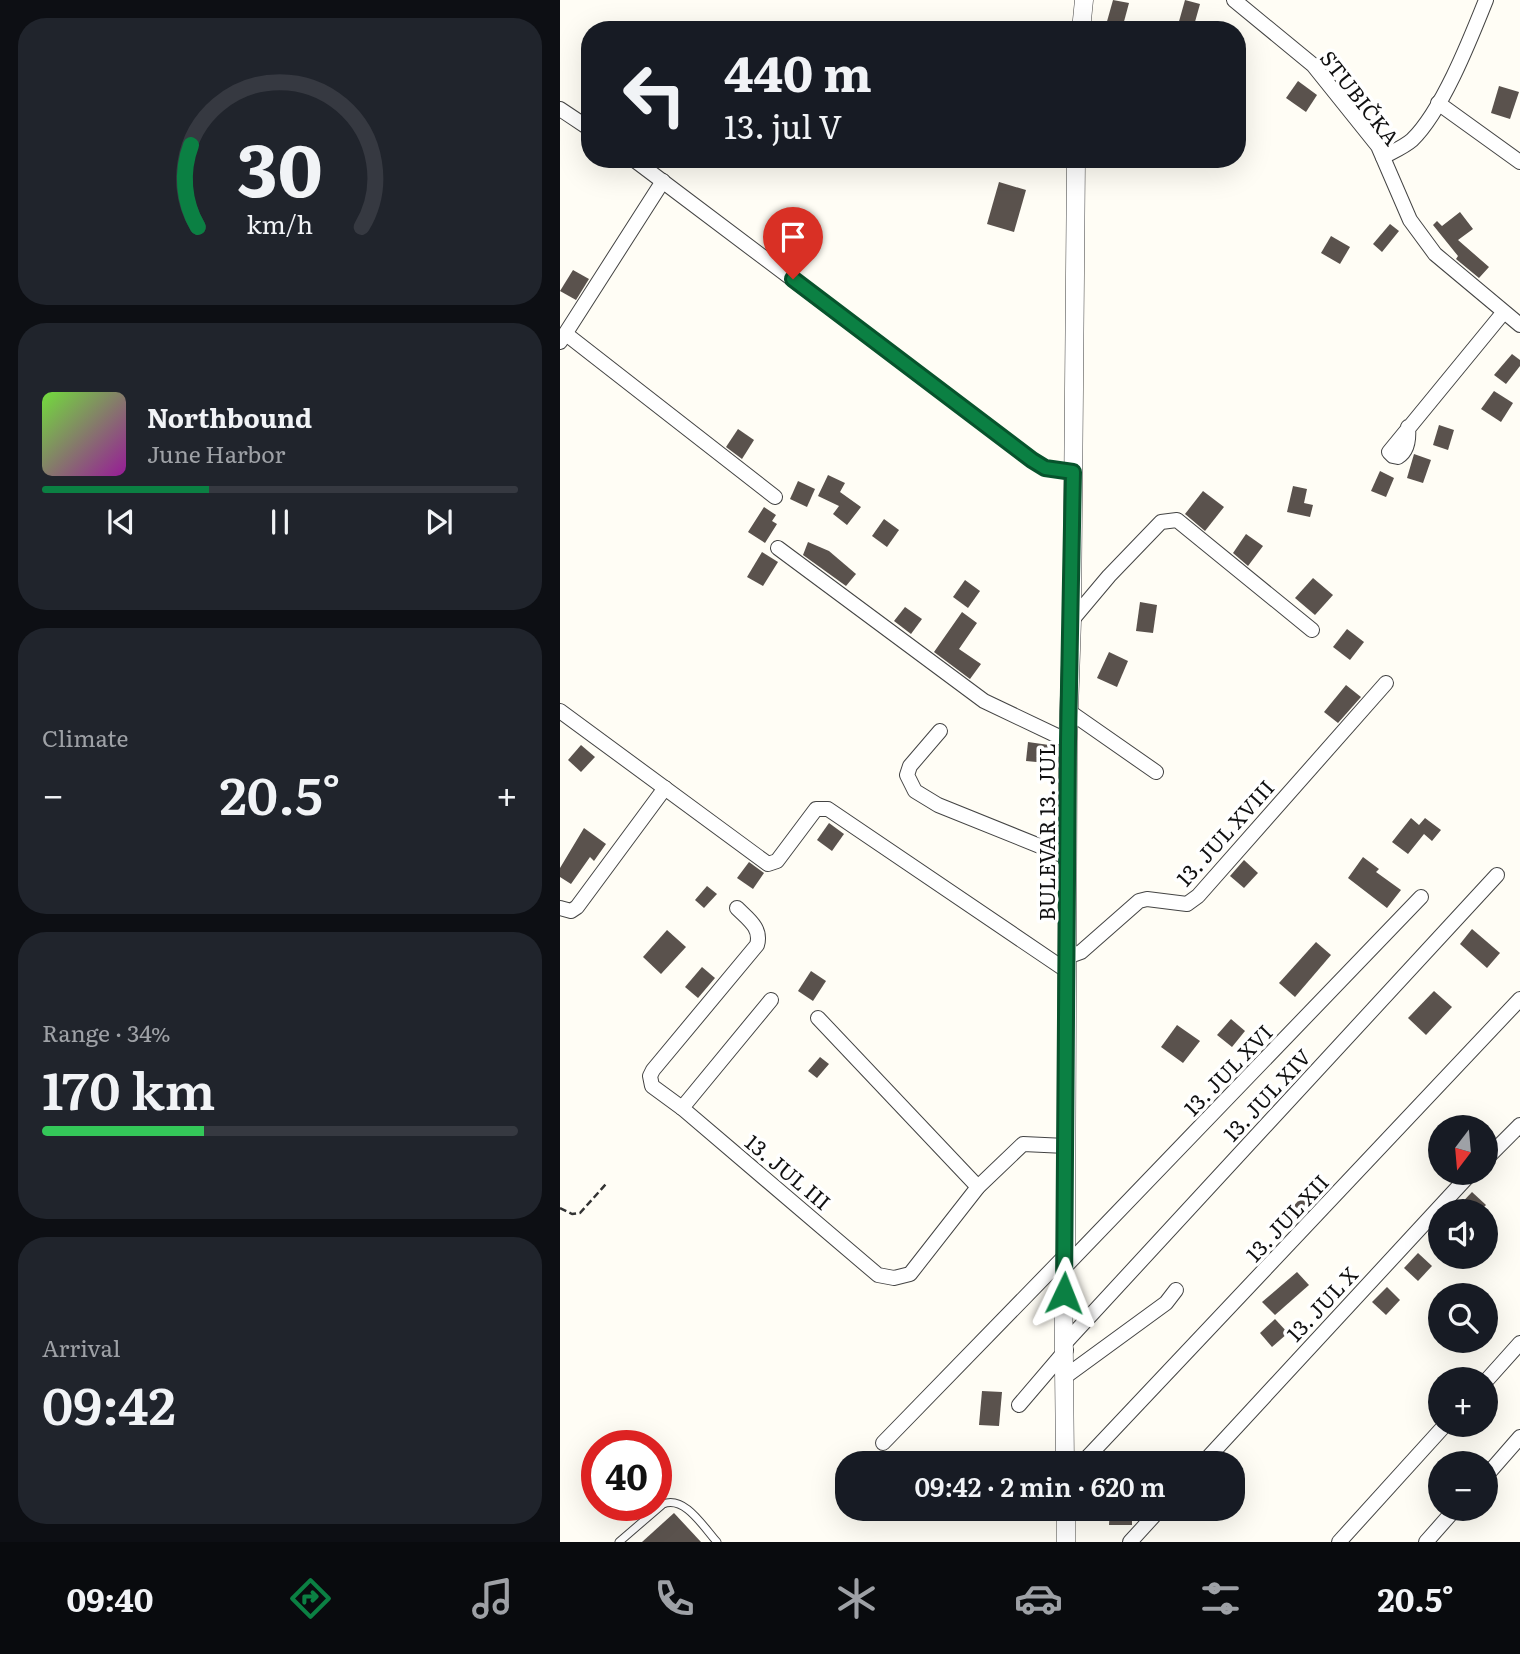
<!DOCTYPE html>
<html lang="en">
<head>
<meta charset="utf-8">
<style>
  :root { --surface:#171b24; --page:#20242c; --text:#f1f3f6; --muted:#9ea1a6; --line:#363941; --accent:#0b8043 }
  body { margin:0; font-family:Literata,serif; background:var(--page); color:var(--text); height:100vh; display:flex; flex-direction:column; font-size:26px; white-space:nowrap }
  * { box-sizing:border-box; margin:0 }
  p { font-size:23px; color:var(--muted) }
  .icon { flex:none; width:38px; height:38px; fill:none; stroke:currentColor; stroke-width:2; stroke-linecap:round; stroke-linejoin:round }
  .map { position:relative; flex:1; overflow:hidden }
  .panel { display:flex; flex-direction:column; gap:18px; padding:18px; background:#0d0f14; width:560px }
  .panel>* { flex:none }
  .guide { position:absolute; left:21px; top:21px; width:665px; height:147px; border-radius:28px; box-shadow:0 7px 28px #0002; background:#171b24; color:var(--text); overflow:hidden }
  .needle { width:46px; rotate:196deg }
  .buttons { position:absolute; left:868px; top:1115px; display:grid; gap:14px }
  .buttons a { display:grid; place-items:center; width:70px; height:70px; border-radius:50%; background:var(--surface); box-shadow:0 7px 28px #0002; font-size:35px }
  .speed { position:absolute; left:21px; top:1430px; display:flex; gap:14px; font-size:35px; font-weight:700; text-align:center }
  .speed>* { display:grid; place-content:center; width:91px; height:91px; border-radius:50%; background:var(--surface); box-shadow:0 7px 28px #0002; line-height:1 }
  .speed .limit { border:10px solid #d22; background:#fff; color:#111 }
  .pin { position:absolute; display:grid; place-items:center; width:60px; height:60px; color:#fff; margin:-72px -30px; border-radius:50% 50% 50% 0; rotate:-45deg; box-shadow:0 0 7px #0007 }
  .pin .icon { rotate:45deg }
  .me { position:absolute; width:77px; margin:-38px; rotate:2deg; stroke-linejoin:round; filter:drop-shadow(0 0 5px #0008) }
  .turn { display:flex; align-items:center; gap:24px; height:147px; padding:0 28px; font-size:32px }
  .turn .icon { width:91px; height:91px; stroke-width:2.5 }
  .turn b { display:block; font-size:49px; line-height:60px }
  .big { font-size:52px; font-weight:600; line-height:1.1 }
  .panel .widget { flex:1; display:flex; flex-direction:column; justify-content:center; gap:10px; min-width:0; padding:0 24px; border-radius:28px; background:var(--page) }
  .panel .dial { align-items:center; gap:0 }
  .dial svg { height:182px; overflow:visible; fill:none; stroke:var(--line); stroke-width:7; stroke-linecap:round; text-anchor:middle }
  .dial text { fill:var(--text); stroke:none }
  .song { display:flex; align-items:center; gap:21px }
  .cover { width:84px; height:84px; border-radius:10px; background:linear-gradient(135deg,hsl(100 70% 55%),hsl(300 70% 35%)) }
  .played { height:7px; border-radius:4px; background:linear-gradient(90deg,var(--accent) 35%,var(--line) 35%) }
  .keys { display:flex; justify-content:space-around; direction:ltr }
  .heat { display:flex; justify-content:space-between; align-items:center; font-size:38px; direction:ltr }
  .charge { height:10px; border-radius:5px; background:linear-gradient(90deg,#34c759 34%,var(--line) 0) }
  .trip { position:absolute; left:275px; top:1451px; width:410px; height:70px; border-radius:28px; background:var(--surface); box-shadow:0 7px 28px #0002; font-weight:600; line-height:70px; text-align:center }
  .tabs { display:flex; height:112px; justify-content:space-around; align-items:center; background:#090b0e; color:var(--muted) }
  .tabs .icon { width:49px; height:49px }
  .tabs .selected { color:var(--accent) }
  .tabs b { font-size:32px; color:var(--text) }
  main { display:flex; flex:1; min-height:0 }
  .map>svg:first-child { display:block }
  .building { fill:#5a524d }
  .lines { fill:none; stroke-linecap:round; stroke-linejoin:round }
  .service-casing { stroke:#444; stroke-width:9 }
  .minor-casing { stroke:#444; stroke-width:16 }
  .tertiary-casing { stroke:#444; stroke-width:19 }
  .path { stroke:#333; stroke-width:2.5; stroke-dasharray:7 3.5; stroke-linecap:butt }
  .service { stroke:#fff; stroke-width:7 }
  .minor { stroke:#fff; stroke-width:14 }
  .tertiary { stroke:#fff; stroke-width:18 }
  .route-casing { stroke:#07532c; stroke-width:18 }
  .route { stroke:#0b8043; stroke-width:12 }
  .labels { text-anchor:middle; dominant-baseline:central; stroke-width:7; stroke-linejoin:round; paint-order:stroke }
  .street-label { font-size:21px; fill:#111; stroke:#fff }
</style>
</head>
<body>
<main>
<section class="panel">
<div class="widget dial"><svg viewBox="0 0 100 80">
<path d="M14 69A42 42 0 1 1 86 69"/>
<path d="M14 69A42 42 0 0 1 11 33" stroke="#0b8043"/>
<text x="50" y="56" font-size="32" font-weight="700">30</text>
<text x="50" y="72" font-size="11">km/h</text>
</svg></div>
<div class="widget">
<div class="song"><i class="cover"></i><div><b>Northbound</b><p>June Harbor</p></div></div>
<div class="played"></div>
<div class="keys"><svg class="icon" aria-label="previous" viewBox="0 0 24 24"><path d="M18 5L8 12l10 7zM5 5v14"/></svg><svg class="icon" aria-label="pause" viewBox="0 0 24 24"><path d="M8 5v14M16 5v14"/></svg><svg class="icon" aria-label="next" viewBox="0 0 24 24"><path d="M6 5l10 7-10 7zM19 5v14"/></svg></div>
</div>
<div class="widget"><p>Climate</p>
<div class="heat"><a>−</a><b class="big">20.5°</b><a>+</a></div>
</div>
<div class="widget"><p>Range · 34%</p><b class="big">170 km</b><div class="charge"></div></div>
<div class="widget"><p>Arrival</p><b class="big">09:42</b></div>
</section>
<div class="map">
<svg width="960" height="1542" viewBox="0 0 960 1542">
  <rect width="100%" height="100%" fill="#fffdf5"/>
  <g class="building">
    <path d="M553,0l16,3 -7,26 -16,-4z"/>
    <path d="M625,0l15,4 -7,25 -15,-4z"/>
    <path d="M738,81l19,14 -11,17 -20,-14z"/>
    <path d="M939,86l20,6 -9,27 -19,-6z"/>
    <path d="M439,182l27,8 -12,42 -27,-8z"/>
    <path d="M900,212l13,17 -15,11 31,27 -10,11 -23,-19 2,-3 -25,-31 4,-4 5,5z"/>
    <path d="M830,224l9,7 -17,21 -9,-8z"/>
    <path d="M771,236l19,11 -10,17 -19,-11z"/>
    <path d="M13,270l16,9 -13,21 -16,-9z"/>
    <path d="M952,354l8,6v6l-14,18 -12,-9z"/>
    <path d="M934,391l19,12 -12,19 -20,-13z"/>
    <path d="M879,425l15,5 -6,20 -15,-5z"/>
    <path d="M178,429l16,11 -12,19 -16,-12z"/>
    <path d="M854,454l17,6 -8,23 -16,-5z"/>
    <path d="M820,471l14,7 -8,19 -15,-6z"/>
    <path d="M268,475l17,8 -5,9 21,15 -14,18 -14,-11 6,-8 -21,-10z"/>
    <path d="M238,481l17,8 -8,18 -17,-8z"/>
    <path d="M733,486l14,3 -3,14 9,2 -3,12 -23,-5z"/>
    <path d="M643,491l21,16 -19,24 -20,-17z"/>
    <path d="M204,507l12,8 -4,6 5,3 -12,19 -17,-11z"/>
    <path d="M324,519l15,11 -12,17 -15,-11z"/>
    <path d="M686,534l17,12 -15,20 -15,-13z"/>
    <path d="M248,542l21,9 27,23 -10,12 -43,-31z"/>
    <path d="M202,552l16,10 -15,24 -16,-9z"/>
    <path d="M753,578l20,17 -18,20 -20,-17z"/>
    <path d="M405,580l15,11 -12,17 -15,-11z"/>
    <path d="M580,602l17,3 -4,28 -17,-2z"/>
    <path d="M345,607l17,12 -11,15 -17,-13z"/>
    <path d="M402,612l15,11 -18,26 22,15 -11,15 -36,-27z"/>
    <path d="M787,629l17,13 -14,18 -17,-13z"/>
    <path d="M549,652l19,9 -11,26 -20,-9z"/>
    <path d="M786,685l15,12 -23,26 -14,-11z"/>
    <path d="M468,742l21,3 -2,18 -21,-2z"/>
    <path d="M21,745l14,12 -14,15 -13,-12z"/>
    <path d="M851,818l8,7 6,-7 16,12 -9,11 -8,-7 -16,20 -16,-12z"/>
    <path d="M269,823l15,11 -12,17 -15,-11z"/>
    <path d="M24,828l22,16 -12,17 -4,-4 -19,27 -11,-7v-9z"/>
    <path d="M803,857l16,12 -3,3 25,18 -14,18 -39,-30z"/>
    <path d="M684,860l14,13 -14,15 -14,-12z"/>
    <path d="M189,862l15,11 -11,16 -16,-11z"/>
    <path d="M147,886l10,8 -13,14 -9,-8z"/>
    <path d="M912,929l28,24 -13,15 -27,-24z"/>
    <path d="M107,930l19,17 -25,27 -18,-17z"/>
    <path d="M756,942l15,13 -36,42 -16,-14z"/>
    <path d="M142,967l13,11 -17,20 -13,-11z"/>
    <path d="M251,971l15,10 -13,20 -15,-10z"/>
    <path d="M874,991l18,16 -26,28 -18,-17z"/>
    <path d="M671,1019l14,12 -13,16 -15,-12z"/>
    <path d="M617,1025l23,16 -17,22 -22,-16z"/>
    <path d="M260,1057l9,7 -12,14 -9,-7z"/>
    <path d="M912,1192l14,13 -6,6h-26z"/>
    <path d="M741,1198l10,9 -15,15 -9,-9z"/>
    <path d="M858,1253l14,13 -14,15 -14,-13z"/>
    <path d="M737,1272l12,13 -34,30 -13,-13z"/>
    <path d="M827,1287l13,13 -14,15 -14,-13z"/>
    <path d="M715,1319l13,14 -16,14 -12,-14z"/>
    <path d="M422,1391l20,1 -3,34 -20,-1z"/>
    <path d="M550,1508h22v17h-23z"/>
    <path d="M114,1513l27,29h-59z"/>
  </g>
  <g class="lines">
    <defs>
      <path id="service" d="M59,1542l44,-38c22,-9 41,24 54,38"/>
      <g id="minor">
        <path d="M674,0l79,65 65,81 32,74 25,34 85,71"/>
        <path d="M878,103l82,59"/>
        <path d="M0,109l30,20"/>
        <path d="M823,157c9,-5 21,-10 29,-17 30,-29 58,-100 74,-140"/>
        <path d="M73,159l399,301 13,8 28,4"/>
        <path d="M6,334l209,163"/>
        <path d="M0,342l103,-161"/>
        <path d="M848,427c1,11 0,24 -10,30l-5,-1 -4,-4 114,-139"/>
        <path d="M218,548l206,153 84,40"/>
        <path d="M512,620l37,-44 52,-54 16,-2 135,110"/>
        <path d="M0,711l208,153 9,-3 39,-52h12l239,162"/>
        <path d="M510,712l86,60"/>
        <path d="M380,731l-30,35 -3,9 8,16 23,14 129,52"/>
        <path d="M0,908l11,3 6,-4 88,-119"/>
        <path d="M177,908c11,11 25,20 20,37l-104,125 -3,6 2,10 30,22 196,167 16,3 16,-4 68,-87 45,-43 43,2"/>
        <path d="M507,957l14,-5 58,-51 8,-2 40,5 11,-8 188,-213"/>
        <path d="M258,1018l160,169"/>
        <path d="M122,1108l89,-108"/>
        <path d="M926,1159l34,-34"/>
        <path d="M503,1269l358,-372"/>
        <path d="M506,1342l431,-467"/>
        <path d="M506,1376l100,-73 10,-13"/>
        <path d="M926,1381l34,-38"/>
        <path d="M459,1405l47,-55"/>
        <path d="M323,1443l182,-187"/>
        <path d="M522,1463l438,-464"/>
        <path d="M643,1463l269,-291"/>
        <path d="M926,1476l34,-39"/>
        <path d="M570,1542l31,-34"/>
        <path d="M779,1542l107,-118"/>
        <path d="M866,1542l30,-34"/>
      </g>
      <g id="tertiary">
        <path d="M521,30l3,-30"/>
        <path d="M505,1463l-2,-194 3,-14 2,-514 4,-121 4,-461"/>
        <path d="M506,1508v34"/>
      </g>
    </defs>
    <use href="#service" class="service-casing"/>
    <use href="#minor" class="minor-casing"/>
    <use href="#tertiary" class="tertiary-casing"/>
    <path class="path" d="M0,1208l12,6 8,-1 26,-29"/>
    <use href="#service" class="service"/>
    <use href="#minor" class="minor"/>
    <use href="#tertiary" class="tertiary"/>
  </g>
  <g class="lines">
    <defs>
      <path id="route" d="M233,279l239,181 13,8 28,4 -5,269 -4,552"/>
    </defs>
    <use href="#route" class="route-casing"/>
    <use href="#route" class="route"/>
  </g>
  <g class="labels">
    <g class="street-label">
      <text transform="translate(801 97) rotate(52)">STUBIČKA</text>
      <text transform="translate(485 832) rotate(-90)">BULEVAR 13. JUL</text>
      <text transform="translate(664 832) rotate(-48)">13. JUL XVIII</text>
      <text transform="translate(667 1069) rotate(-46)">13. JUL XVI</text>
      <text transform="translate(706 1094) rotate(-47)">13. JUL XIV</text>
      <text transform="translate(229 1171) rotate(40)">13. JUL III</text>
      <text transform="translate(726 1217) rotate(-47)">13. JUL XII</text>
      <text transform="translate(761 1303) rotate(-47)">13. JUL X</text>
    </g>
  </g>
</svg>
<div class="buttons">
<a><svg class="needle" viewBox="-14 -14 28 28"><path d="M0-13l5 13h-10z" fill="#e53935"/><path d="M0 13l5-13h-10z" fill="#9ea1a6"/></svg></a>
<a><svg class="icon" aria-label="sound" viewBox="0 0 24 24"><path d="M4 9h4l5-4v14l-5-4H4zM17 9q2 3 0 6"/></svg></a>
<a><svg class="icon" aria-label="search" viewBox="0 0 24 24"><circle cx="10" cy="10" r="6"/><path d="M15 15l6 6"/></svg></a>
<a>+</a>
<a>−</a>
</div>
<div class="speed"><div class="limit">40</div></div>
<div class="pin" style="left:233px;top:279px;background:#d93025"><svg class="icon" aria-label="arrive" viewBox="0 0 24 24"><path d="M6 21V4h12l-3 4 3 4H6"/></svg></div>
<svg class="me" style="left:504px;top:1293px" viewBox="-20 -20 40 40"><path d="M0-17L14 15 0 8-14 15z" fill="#0b8043" stroke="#fff" stroke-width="4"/></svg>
<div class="trip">09:42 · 2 min · 620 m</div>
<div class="guide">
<div class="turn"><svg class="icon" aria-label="left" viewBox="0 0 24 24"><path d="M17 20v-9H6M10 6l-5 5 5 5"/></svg><div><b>440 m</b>13. jul V</div></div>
</div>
</div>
</main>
<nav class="tabs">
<b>09:40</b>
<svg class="icon selected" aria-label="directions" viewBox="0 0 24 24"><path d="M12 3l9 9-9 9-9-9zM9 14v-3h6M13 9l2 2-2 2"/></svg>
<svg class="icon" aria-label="music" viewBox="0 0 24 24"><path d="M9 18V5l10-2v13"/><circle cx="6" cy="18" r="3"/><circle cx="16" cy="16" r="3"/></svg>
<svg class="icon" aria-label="phone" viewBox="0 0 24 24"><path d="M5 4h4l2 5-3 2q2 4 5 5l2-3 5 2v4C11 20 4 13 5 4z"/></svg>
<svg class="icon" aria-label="climate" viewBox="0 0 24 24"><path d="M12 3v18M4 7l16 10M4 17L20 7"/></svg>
<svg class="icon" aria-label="car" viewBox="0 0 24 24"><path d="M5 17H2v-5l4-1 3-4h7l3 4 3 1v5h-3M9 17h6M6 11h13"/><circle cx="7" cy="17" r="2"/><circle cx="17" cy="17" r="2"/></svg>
<svg class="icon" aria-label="filters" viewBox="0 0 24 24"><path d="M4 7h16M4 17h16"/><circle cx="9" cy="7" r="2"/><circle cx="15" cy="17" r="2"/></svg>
<b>20.5°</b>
</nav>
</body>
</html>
